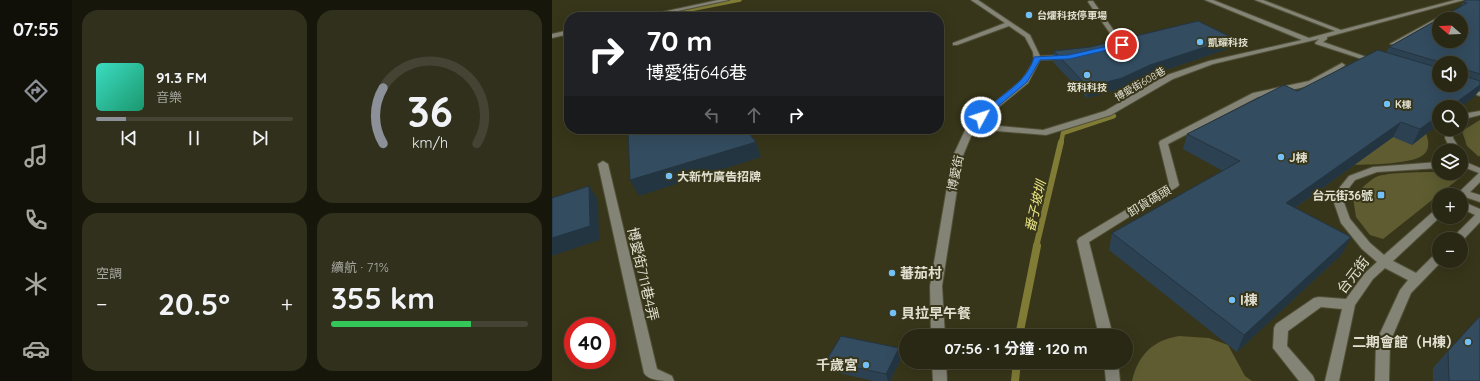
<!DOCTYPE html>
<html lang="zh-TW">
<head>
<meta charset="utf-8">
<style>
  :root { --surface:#292814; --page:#31301d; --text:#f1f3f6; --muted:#a5a6a0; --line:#454434; --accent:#8c9099 }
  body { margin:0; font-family:Quicksand,"Noto Sans TC",sans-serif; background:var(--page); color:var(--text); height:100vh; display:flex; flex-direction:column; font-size:15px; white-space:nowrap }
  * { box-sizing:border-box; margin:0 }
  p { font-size:13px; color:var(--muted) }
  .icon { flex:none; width:22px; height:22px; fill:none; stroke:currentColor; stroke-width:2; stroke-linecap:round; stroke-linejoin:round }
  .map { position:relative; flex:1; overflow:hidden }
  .drawer { display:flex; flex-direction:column; gap:10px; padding:10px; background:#17160b; width:480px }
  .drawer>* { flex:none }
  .hud { position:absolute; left:12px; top:12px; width:380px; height:122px; border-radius:16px; box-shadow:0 4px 16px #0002,0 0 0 1px var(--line); background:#202124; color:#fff; overflow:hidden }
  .needle { width:26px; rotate:289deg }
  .fabs { position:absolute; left:880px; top:12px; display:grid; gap:8px }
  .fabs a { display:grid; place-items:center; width:36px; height:36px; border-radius:50%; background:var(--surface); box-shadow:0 4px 16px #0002,0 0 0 1px var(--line); font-size:20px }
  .speed { position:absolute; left:12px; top:317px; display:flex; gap:8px; font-size:20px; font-weight:700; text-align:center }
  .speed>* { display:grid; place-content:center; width:52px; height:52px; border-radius:50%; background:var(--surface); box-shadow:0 4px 16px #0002,0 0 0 1px var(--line); line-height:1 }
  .speed .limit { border:6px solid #d22; background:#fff; color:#111 }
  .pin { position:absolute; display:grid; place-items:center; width:34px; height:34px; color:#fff; margin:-17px; border:2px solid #fff; border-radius:50%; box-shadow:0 1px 4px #0007 }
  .me { position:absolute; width:44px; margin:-22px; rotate:50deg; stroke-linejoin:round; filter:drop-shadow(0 0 3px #0008) }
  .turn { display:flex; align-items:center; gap:14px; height:84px; padding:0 16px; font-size:18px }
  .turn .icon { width:52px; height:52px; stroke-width:2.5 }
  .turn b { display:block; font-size:28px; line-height:34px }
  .lanes { display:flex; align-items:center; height:38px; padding:0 16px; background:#0003; justify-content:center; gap:20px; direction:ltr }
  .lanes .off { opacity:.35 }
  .big { font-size:30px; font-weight:700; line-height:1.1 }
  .drawer .widget { flex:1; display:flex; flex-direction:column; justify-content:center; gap:6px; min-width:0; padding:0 14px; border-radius:16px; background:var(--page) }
  .drawer .dial { align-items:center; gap:0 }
  .dial svg { height:104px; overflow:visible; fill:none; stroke:var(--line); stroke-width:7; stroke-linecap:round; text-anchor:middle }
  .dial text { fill:var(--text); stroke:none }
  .song { display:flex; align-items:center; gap:12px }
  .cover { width:48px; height:48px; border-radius:6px; background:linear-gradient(135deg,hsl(170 70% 55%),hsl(160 70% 35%)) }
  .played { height:4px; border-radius:2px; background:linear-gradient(90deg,var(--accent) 15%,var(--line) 15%) }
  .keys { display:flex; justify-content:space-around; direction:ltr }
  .heat { display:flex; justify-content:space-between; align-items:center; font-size:22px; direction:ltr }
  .charge { height:6px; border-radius:3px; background:linear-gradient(90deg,#34c759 71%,var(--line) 0) }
  .drawer .tiles { flex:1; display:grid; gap:10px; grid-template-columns:repeat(2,1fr) }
  .trip { position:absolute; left:347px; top:329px; width:234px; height:40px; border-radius:20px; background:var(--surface); box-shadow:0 4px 16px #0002,0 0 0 1px var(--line); font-weight:700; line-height:40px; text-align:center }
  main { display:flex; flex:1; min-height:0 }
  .menu { display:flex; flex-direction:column; width:72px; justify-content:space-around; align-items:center; background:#101008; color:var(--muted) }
  .menu .icon { width:28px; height:28px }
  .menu .selected { color:var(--accent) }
  .menu b { font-size:18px; color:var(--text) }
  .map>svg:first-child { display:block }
  .green { fill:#5e5c30 }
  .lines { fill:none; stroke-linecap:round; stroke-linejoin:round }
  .stream-far3 { stroke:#807c36; stroke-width:3.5 }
  .stream-far2 { stroke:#807c36; stroke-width:4.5 }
  .stream-far1 { stroke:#807c36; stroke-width:6 }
  .stream { stroke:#807c36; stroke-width:8 }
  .minor-casing { stroke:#525137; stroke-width:2 }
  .minor { fill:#838376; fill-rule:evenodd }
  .wall { fill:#2c4152; fill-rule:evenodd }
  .shaded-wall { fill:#243542 }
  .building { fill:#334c5f; stroke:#243542; fill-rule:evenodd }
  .route { fill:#1a73e8; stroke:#114b97 }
  .poi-dot { fill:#74c0f6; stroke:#37361a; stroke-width:1.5 }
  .labels { text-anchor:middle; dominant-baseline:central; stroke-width:4; stroke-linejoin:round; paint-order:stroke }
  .far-poi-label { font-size:10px; font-weight:bold; fill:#e1e0d0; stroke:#37361a; text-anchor:start }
  .far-street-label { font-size:10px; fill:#e1e0d0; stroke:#37361a }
  .poi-label { font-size:12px; font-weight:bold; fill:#e1e0d0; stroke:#37361a; text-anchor:start }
  .street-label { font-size:12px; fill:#e1e0d0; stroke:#37361a }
  .water-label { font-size:13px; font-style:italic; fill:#ede885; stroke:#37361a }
  .near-poi-label { font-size:14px; font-weight:bold; fill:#e1e0d0; stroke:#37361a; text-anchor:start }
  .near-street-label { font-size:14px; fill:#e1e0d0; stroke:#37361a }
</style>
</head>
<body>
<main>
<nav class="menu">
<b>07:55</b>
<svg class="icon selected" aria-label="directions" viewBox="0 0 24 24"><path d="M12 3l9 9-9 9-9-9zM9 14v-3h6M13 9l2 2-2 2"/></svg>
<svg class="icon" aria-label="music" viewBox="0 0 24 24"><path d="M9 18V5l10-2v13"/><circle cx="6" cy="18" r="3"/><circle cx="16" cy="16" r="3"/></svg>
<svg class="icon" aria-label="phone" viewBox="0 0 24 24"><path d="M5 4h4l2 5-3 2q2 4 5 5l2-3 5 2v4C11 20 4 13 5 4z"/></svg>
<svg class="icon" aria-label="climate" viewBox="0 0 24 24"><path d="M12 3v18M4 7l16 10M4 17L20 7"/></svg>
<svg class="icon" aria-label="car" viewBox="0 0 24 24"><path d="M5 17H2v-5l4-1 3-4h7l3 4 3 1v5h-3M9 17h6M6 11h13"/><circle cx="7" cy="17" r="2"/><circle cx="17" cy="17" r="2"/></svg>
</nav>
<section class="drawer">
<div class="tiles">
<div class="widget">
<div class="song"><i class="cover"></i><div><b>91.3 FM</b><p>音樂</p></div></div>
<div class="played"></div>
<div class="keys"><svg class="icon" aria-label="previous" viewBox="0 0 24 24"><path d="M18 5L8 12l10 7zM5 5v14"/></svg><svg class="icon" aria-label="pause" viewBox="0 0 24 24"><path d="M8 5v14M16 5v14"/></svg><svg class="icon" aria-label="next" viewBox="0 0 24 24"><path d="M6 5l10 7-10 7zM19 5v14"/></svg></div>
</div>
<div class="widget dial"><svg viewBox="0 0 100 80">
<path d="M14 69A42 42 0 1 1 86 69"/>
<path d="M14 69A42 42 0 0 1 14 26" stroke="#8c9099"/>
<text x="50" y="56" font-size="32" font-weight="700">36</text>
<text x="50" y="72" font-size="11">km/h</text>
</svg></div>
<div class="widget"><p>空調</p>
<div class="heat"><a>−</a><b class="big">20.5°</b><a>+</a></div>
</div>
<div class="widget"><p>續航 · 71%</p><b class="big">355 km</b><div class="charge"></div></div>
</div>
</section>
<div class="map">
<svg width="928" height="381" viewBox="0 0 928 381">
  <rect width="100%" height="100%" fill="#37361a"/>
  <g class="green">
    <path d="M928,120v35l-1,2 -12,-11 -5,-15z"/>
    <path d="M874,133c2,6 4,13 0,19 -8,13 -56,12 -72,13l39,-28z"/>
    <path d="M887,172v1h12l10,4 -78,62 -13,-4 -14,-18 -3,-19c6,-7 14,-16 23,-21 11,-5 50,-5 63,-5z"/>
    <path d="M627,336l30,2 19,7 17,31 7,5h-120c6,-26 21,-41 47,-45z"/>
  </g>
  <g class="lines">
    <path class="stream-far3" d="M102,17l86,-17"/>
    <path class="stream-far2" d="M509,143l2,-10 51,-17"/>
    <path class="stream-far1" d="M484,247l25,-105"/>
    <g class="stream">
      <path d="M467,336l18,-90"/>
      <path d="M463,381l2,-19"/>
    </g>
    <defs>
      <g id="minor">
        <path d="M166,0h11l-79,17h-11z"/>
        <path d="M419,0h7l52,35 10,21 27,-1 3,2 -3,2 -27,1 -12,23 -50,41 65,6 62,-19 62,-36 42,-14 93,-21 -97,-40h8l96,38 26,-7 -80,-31h8l78,30 114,-30h9l-137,37v2l-4,3 55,19v2h-4l-58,-19 -1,-1 4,-4 -106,25 -40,15 -62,36 -65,20 -72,-6 -12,29 -20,128 3,50h-14l-1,-50 22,-128 16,-34 54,-44 12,-19 -1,-9 -8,-15 -16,-11 -52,19h-4v-2l52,-20z"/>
        <path d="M537,1h4l31,44 -1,1h-4l-31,-44z"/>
        <path d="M885,18l5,1h-3v2l-44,24 -5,-1z"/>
        <path d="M17,30v4l-17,4v-4z"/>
        <path d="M790,63l3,2 -1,1 -30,19 -56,12 -90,47 11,41 -2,2 -88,55 24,94h-14l-22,-95 2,-3 90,-54 -10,-41 1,-2 93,-48 56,-12z"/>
        <path d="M895,85h12l21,7v4z"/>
        <path d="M928,111v4l-12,3 -7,3 1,-7z"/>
        <path d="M894,129h8l-1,9 8,13h-10l-6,-13z"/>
        <path d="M909,160l19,8v14l-10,10 10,3v7l-15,-5 -4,1v-3h-5l23,-22 -18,-7z"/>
        <path d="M51,161l5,3 49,205 15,7 2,5c-10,0 -25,0 -30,-8l-46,-209z"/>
        <path d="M887,162v6l-62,4 -22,8 -13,17 8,22 20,24 14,12 51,-45 4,-1 1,8 -47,44 23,12 19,-19 4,-1v8h3l-31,32 -21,49 -1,39h-14l1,-39 24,-52 8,-10 -23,-12 -12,11 -18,26 -16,76h-14l17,-72 -21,-2 -33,24 -1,15 26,30 2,5h-16l-26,-33 1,-20 2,-4 38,-26 5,-1 27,2 19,-26 12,-11 -15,-13 -21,-26 -9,-26 17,-21 24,-9z"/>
        <path d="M909,201l19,8v13l-19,20v-3h-10l24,-24 -14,-7z"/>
        <path d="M380,362h14l1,19h-14z"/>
        <path d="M552,362h14l2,19h-14z"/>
      </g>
    </defs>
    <use href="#minor" class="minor-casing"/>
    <use href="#minor" class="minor"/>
  </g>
  <g class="wall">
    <path d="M928,0v91h-1l-4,5 -14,11h-22v17l-27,21 -19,-8 -98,71 47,46 -105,98 -128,-102 3,-17 111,-62 -40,-22 4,-15 110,-43 89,-38 3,-6 71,-40 3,-5zM887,63h22v22h-22z"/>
    <path d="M678,48l-82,28 -28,13 -33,9 -34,-36 1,-11z"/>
    <path d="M347,348l2,11 -11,22h-16l-44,-10 -4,-10z"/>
    <path d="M896,351l32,30h-47v-13z"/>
  </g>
  <g class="shaded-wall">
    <path d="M681,38l-3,10 -82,28 -28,13 -33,9 1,-11 62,-22z"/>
    <path d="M928,85v4l-5,7 -14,11h-11z"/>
    <path d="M887,115v9l-27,21 8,-16z"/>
    <path d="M849,122l-8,15 -114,82 7,-16z"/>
    <path d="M204,142l5,15 -122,39 -9,-16z"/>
    <path d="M37,186l9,14 1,40 -47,16v-18z"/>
    <path d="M799,237l-9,17 -105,98 7,-17z"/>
    <path d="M347,348l2,11 -11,22h-2l-2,-7z"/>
  </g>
  <g class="building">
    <path d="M914,0h14v74l-13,-4h-6v-7h-18l-54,-16 78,-44 -4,-1zM887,19h22v22h-22z"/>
    <path d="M646,21l35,17 -83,27 -28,13 -34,9 -34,-36 36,-4z"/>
    <path d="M826,50l61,18v17h22v-10l19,6v4l-30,22h-11v8l-19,14 -19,-7 -115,81 65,34 -107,98 -132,-102 128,-72 -53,-27 97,-49 13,6z"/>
    <path d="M76,129h117l11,13 -126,38z"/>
    <path d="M37,186l1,40 -38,12v-40z"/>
    <path d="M928,316v65h-31l-1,-30z"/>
    <path d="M289,336l58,12 -13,26 -60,-13z"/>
  </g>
  <path class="route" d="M570,43l2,2v1l-55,13 -29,1 -13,22 -43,36 -3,1 -3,-2c18,-21 49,-32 56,-60l35,-2z"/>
  <g class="poi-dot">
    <circle cx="477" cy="15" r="4"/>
    <circle cx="648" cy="42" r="4"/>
    <circle cx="535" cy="75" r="4"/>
    <circle cx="835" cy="104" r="4"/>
    <circle cx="729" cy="157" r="4"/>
    <circle cx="117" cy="176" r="4"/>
    <rect x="825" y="191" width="8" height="8" rx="2"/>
    <circle cx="340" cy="273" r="4"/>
    <circle cx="680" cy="300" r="4"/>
    <circle cx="341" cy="313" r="4"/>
    <circle cx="916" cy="342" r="4"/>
    <circle cx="314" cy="365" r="4"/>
  </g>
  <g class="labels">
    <g class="far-poi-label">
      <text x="485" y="15">台燿科技停車場</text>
      <text x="656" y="42">凱耀科技</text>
      <text x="535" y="87" text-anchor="middle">筑科科技</text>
      <text x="843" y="104">K棟</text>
    </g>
    <g class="far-street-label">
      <text transform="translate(588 84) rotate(-30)">博愛街608巷</text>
    </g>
    <g class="poi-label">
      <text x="737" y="157">J棟</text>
      <text x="125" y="176">大新竹廣告招牌</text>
      <text x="821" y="195" text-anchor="end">台元街36號</text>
    </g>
    <g class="street-label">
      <text transform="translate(403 173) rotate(-78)">博愛街</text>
      <text transform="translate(597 201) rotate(-31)">卸貨碼頭</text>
    </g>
    <g class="water-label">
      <text transform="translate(483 206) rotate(-77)">番子坡圳</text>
    </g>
    <g class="near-poi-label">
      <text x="348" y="273">蕃茄村</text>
      <text x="688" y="300">I棟</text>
      <text x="349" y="313">貝拉早午餐</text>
      <text x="908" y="342" text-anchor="end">二期會館（H棟）</text>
      <text x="306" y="365" text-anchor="end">千歲宮</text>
    </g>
    <g class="near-street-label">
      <text transform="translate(91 274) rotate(77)">博愛街711巷4弄</text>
      <text transform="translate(801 275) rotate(-52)">台元街</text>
    </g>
  </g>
</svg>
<div class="fabs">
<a><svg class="needle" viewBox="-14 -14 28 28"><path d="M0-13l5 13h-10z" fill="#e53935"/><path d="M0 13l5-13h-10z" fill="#a5a6a0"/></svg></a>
<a><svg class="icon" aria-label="sound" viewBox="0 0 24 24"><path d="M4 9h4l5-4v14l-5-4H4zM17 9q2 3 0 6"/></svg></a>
<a><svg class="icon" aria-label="search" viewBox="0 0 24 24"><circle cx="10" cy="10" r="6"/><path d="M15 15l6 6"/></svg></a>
<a><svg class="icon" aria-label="layers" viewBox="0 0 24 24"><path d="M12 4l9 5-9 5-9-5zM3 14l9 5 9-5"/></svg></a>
<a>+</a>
<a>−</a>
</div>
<div class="speed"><div class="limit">40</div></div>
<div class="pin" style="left:570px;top:45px;background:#d93025"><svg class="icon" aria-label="arrive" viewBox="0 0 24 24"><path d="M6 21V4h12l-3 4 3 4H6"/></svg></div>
<svg class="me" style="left:429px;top:117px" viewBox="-20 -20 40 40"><circle r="17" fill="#1a73e8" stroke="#fff" stroke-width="3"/><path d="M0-11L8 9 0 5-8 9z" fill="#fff"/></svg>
<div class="trip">07:56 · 1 分鐘 · 120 m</div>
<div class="hud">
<div class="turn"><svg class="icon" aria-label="right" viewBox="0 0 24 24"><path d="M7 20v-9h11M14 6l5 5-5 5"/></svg><div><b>70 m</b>博愛街646巷</div></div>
<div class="lanes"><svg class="icon off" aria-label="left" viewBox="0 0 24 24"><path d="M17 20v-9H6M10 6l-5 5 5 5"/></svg><svg class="icon off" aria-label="ahead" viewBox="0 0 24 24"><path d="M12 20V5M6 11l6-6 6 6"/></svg><svg class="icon" aria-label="right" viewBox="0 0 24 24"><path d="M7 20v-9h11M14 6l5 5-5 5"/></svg></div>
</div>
</div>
</main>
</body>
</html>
